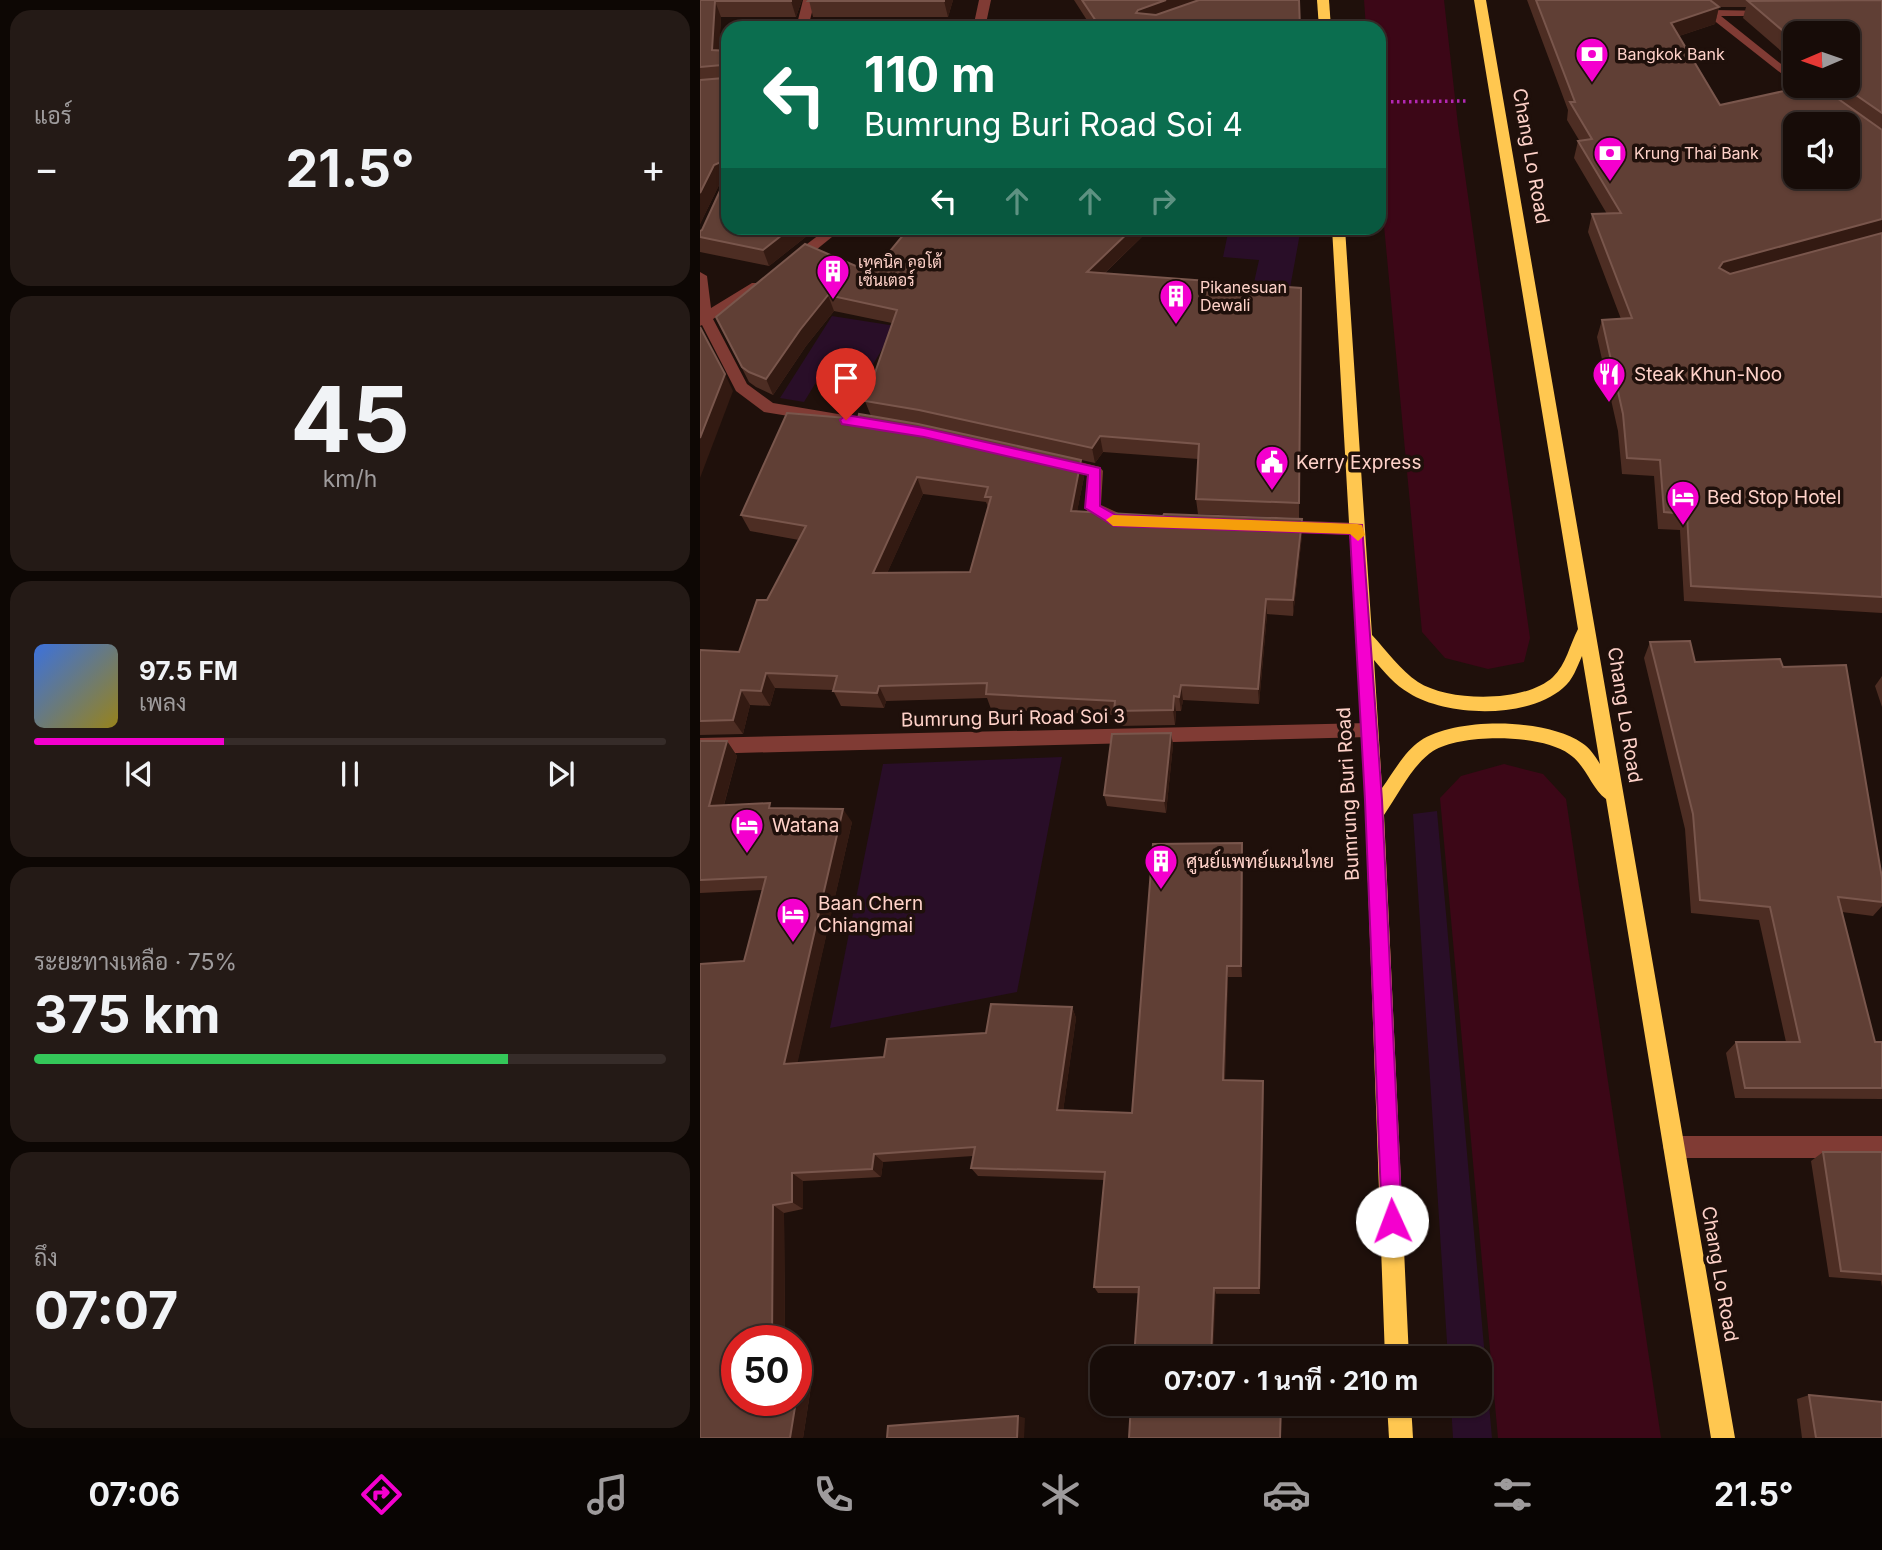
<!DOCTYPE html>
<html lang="th">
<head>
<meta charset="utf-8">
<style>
  :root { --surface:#170c08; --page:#241a16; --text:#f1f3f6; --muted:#9e9b9c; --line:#362c29; --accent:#f400ce }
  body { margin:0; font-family:Inter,Sarabun,sans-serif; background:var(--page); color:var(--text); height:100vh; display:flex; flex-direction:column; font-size:26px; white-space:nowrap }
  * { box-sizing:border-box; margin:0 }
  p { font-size:23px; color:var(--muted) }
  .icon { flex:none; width:38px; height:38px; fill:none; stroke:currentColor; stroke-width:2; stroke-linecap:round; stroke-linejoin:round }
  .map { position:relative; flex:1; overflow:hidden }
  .panel { display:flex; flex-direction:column; gap:10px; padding:10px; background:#0d0704; width:700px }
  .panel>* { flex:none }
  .top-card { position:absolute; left:21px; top:21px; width:665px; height:214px; border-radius:21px; box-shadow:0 2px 5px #0004,0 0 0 2px var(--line); background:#0b6e4f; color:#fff; overflow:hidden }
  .needle { width:46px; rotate:268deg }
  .fabs { position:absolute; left:1083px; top:21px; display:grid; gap:14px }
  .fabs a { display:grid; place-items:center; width:77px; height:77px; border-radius:14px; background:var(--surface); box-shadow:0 2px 5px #0004,0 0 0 2px var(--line); font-size:35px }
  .speed { position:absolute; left:21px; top:1325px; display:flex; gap:14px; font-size:35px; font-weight:700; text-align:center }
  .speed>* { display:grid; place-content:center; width:91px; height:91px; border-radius:50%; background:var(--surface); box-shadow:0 2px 5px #0004,0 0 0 2px var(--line); line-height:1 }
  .speed .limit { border:10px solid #d22; background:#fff; color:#111 }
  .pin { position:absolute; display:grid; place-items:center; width:60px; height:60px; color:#fff; margin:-72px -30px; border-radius:50% 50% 50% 0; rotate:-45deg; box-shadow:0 0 7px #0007 }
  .pin .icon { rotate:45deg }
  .me { position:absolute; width:77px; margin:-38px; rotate:358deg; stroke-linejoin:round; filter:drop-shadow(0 0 5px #0008) }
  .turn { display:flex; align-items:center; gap:24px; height:147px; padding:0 28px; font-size:32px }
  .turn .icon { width:91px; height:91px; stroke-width:2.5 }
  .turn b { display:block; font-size:49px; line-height:60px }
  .lanes { display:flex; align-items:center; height:66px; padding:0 28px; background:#0003; justify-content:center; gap:35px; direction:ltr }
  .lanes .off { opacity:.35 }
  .big { font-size:52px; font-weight:700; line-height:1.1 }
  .panel .widget { flex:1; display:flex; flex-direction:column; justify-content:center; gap:10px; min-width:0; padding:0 24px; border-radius:21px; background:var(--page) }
  .panel .dial { align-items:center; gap:0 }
  .dial b { font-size:91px; line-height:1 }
  .song { display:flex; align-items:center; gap:21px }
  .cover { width:84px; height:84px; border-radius:10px; background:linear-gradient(135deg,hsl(220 70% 55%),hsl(50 70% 35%)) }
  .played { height:7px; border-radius:4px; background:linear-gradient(90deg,var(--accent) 30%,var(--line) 30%) }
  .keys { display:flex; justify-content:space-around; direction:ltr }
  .heat { display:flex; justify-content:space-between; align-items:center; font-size:38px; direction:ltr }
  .charge { height:10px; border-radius:5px; background:linear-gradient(90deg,#34c759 75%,var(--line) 0) }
  .trip { position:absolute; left:390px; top:1346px; width:402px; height:70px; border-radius:21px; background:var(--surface); box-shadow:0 2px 5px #0004,0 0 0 2px var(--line); font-weight:700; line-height:70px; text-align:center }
  .tabs { display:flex; height:112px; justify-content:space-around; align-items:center; background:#090503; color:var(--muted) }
  .tabs .icon { width:49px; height:49px }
  .tabs .current { color:var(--accent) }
  .tabs b { font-size:32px; color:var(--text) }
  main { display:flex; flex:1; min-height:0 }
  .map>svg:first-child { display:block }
  .green { fill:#290e28 }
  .water { fill:#3c0717 }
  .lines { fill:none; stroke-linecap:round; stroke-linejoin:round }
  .path { stroke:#b328b4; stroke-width:3.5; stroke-dasharray:2.5 3.5; stroke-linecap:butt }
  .minor { fill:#803b34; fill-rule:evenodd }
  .major { fill:#ffc750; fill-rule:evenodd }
  .wall { fill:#4d2d23; fill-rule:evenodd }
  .shaded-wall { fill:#331a12 }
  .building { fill:#603f35; stroke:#79564c; stroke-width:2; fill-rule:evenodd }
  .route { fill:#f400ce; stroke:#9f0086; stroke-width:2 }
  .slow { fill:#f59e0b }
  .labels { text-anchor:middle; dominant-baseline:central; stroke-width:7; stroke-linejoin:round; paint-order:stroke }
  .far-poi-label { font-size:16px; fill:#ffd2c9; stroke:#1f100b; text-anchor:start }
  .street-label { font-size:19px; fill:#ffd2c9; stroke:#1f100b }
  .poi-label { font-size:19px; fill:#ffd2c9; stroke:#1f100b; text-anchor:start }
</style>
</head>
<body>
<main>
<section class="panel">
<div class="widget"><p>แอร์</p>
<div class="heat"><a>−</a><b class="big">21.5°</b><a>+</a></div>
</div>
<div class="widget dial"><b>45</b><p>km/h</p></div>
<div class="widget">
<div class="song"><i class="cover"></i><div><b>97.5 FM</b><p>เพลง</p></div></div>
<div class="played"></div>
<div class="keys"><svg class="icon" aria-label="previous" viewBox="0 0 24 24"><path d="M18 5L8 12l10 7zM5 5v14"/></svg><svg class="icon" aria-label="pause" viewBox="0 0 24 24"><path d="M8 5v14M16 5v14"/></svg><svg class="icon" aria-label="next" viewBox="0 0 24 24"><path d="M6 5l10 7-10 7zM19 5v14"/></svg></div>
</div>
<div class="widget"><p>ระยะทางเหลือ · 75%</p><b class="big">375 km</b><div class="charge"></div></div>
<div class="widget"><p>ถึง</p><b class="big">07:07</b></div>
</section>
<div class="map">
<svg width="1182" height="1438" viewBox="0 0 1182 1438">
  <rect width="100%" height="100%" fill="#1f100b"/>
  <g class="green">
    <path d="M529,228h72l-13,71 -37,-3 8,-36 -36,-3z"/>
    <path d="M132,316l64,10 -36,60 -42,-7 -14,23 -24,-4z"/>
    <path d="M362,757l-45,235 -187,36 53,-264z"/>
    <path d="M737,811l55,627h-39l-2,-34h29v-46h-32l-35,-544z"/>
  </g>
  <g class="water">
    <path d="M664,0h80l14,125 72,513 -6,24 -36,7 -43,-11 -23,-26 -43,-460v-144h-13z"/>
    <path d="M804,764l39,10 23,25 95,639h-163l-58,-640 21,-22z"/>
  </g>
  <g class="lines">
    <path class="path" d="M679,102l88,-1"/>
    <g class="minor">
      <path d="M103,0h12l-7,28h-12z"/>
      <path d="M279,0h12l-6,28h-12z"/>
      <path d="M988,0h13l12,10 58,1v4l-4,1h-46l75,60v9z"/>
      <path d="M128,228h15l-43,35h-10v-6z"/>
      <path d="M0,272l7,4 4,32 41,-25h10l2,3 -51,33 34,65 26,19 71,12 7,5 -2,4 -5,1 -80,-13 -28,-21 -34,-66 -2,1z"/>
      <path d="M360,457l40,10 3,4 -2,34 26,12 2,4 -2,4c-14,4 -34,-6 -42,-17l2,-33 -32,-8 -3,-4 3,-4z"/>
      <path d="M579,520l78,3 8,6 -8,6 -78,-3 -8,-6z"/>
      <path d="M669,723l6,2 3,5 -3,5 -6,2 -669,17v-16z"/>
      <path d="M974,1136h208v22h-208l-8,-3 -3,-8 3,-8z"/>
    </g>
    <g class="major">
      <path d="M617,0h12l2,28h-12z"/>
      <path d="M774,0h12l249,1438h-24l-105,-639c-15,-11 -20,-34 -37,-45 -28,-20 -107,-21 -136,-3 -21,14 -35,44 -49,64l25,543h-24l-20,-558 -33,-572h13l27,407c15,16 28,35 46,47 31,20 107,21 135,-5 13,-12 17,-33 25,-48zM882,656l18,108c-5,-8 -10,-16 -18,-21 -36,-25 -126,-26 -162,-2 -16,11 -27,32 -38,47l-8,-128c10,12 21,25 35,33 38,24 119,26 154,-5 10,-8 14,-21 19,-32z"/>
      <path d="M687,1404h24l2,34h-24z"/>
    </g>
  </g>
  <g class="wall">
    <path d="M0,0h102l-6,17h-75l-2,34h9v177h89l-48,38 -69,-14v-21l2,-1 22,-48v-2l-3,1 -21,43z"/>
    <path d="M109,0h144l-5,17h-135z"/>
    <path d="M374,0h225l1,28h-208z"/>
    <path d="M827,0h355v613l-198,-12 -4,-71 -22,-1 -4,-53 -32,-2 -4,-43 -21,-94 5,-17 19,-1 -33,-87 4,-18h15l-33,-56 4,-17 1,-1 -12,-20 1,-10zM1019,7h27l-3,11 53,46v-31l52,53h-41l-87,19 -41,-69 36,-12z"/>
    <path d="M451,228l-47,46 197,14 -2,230 -101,-4 -2,-15 2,-40 -95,-7 -8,11 -118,-26 104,23 3,17 -7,34 86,5 139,3v16l-9,81 -26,-2 -8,90 -76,-4 -2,11h-5l-1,14 -58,1 -2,-11 -124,-6 -4,-11 -101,3 -2,7 -43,-2 -8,-16 -58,-2 -5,18 -20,-1 -7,29 -43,1v-85l39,2 60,-112 -49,-9 -9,-16 117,-96 13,-3 -6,-15 27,-78 -58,-12 -28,35 -33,49 -17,-8 -7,-5 -33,-65 156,-44zM223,494l63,8 2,5 -18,65 -83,1z"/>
    <path d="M492,228h21l-1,3z"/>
    <path d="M950,642l45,20 88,5 99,211v28l-9,10 -31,-4 33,130h7v57l-147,-1 -9,-45 10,-11h50l-27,-122 -68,-7 -6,-84 -41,-171z"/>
    <path d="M1182,676v31l-7,-21z"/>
    <path d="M471,733l2,12 -7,68 -59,-7 -3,-11z"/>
    <path d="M27,741l10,15 -13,49 49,3 79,14 -55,241 87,-6 102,-24 86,-26 4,11 -13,93 69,2 110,-270 1,13 -1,121h-14l-3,103 38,1 -3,213 -162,-1 -4,-6 10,-107 -126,-4 -7,-8 2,-12 -90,6 -2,15 -78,4v28l-19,4 1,127h-48v60l75,-20 -9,58h-103l44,-477 18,-71 -62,3v-151z"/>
    <path d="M1123,1152h59v135l-1,-6 -52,-4 -18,-116z"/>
    <path d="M1109,1395l73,43h-80l-5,-39z"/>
  </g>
  <g class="shaded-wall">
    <path d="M91,0h11l-6,17 -5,-16z"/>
    <path d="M244,0h9l-5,17 -4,-16z"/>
    <path d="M466,0h47l-76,28 -1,-15 2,-3z"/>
    <path d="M15,1l6,16 -3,49 -6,-16z"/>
    <path d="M1019,7l-4,17 -48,16 4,-17z"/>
    <path d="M23,161l5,17 -7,3 -21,43v-31l14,-28z"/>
    <path d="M1182,219v14l-165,46 2,-11 4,-6z"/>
    <path d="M91,228h26l-48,38 -6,-16z"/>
    <path d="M433,228h18l-62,60 -2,-16z"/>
    <path d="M128,295l6,16 -28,35 -33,49 -7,-16 34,-49z"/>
    <path d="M25,374l8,17 -33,87v-40z"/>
    <path d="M400,436l3,16 -8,11 -3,-15z"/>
    <path d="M381,460l3,17 -10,50 -3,-16z"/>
    <path d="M217,477l6,17 -43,95 -7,-16z"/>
    <path d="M602,519v16l-9,81v-16z"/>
    <path d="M566,599l1,15 -8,90 -1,-15z"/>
    <path d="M66,673l9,15 -5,18 -9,-15z"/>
    <path d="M481,685l2,15 -2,11 -2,-14z"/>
    <path d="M179,686l7,15 -2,7 -7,-15z"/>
    <path d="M41,690l9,15 -7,29 -10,-14z"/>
    <path d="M474,696l2,15 -1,14 -2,-15z"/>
    <path d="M471,733l2,12 -7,68 -2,-12z"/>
    <path d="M27,741l10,15 -17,63 -11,-13z"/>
    <path d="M143,809l9,13 -57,252 -11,-10z"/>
    <path d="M542,843l1,13 -1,121 -1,-11z"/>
    <path d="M527,966l1,11 -4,113 -1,-10z"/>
    <path d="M372,1007l4,11 -14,101 -5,-9z"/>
    <path d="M563,1081l1,9 -4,204 -1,-6z"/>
    <path d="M174,1154l9,8 -2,15 -9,-8z"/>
    <path d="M92,1173l11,8v28l-11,-7z"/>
    <path d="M73,1205l11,8 1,127h-13z"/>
    <path d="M514,1288l2,5 -3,65h-2z"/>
    <path d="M100,1376l12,4 -9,58h-13z"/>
    <path d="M318,1416l7,2 -1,20h-7z"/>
  </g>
  <g class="building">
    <path d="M0,0h91v1h-76l-3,49 16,1v177h63l-28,22 -63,-13v-6l2,-1 22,-48 -1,-21 -9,4 -14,28v-113l24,-2v-10l-2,-3 -22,2z"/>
    <path d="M109,0h135v1h-136z"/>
    <path d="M382,0h84l-28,10 -2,3 20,2 43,-15h100l1,28h-202l2,-1z"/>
    <path d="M836,0h174l9,7 -48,16 49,82 87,-19h13l62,44v89l-159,43 -4,6 11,6 152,-41v364l-191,-11 -4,-72 -23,-2 -4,-52 -33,-2 -4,-44 -21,-94 30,-2 -40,-104 29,-1 -43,-72 14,-2 -22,-37h5zM1096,124h52v53h-52z"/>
    <path d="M1182,0v113l-39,-27h5v-53h-52v9l-48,-41z"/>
    <path d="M209,228h224l-46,44 214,16 -2,215 -103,-4 3,-55 -99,-8 -8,12 -173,-38 -54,-9 32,-91 -69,-15 -28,35 -34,49 -17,-7 -7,-5 -26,-50 89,-73 67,29z"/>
    <path d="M0,327l25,47 -25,64z"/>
    <path d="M87,413l71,6 1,-5 59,10 163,36 -10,51 92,5 1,-2 138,5 -9,81 -27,-1 -8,90 -77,-4 -2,12 -5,-1 -1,14 -59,1 1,-10 -129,-7 1,-11 -108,3 -2,7 -44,-2 4,-15 -71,-3 -5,18 -20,-1 -8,30 -33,1v-71l39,2 18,-52h10l39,-74 -65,-11zM217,477l71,10 -3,10h6l-21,75 -97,1z"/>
    <path d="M990,641l5,21 85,-3 3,8 63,-2 36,213v24l-44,-5 37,145h7v46h-137l-9,-46h64l-30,-135 -70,-7 -7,-86 -43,-172z"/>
    <path d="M471,733l-7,68 -60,-6 8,-61z"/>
    <path d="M0,741h27l-18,65 61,-3 -1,5 74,1 -59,255 100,-7 3,-18 99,-6 5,-29 81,3 -15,103 75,3 21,-269 89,-1 -1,123h-14l-4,114 40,1 -4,207h-45l-3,70h-77l5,-71h-45l11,-115 -134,-4 4,-21 -101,7 -2,15 -80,4v29l-19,3 -1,135h-35v60h59v-24h4l-10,62h-90v-474l44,-3 22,-84 -66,3z"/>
    <path d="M1123,1152h59v122l-41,-3z"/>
    <path d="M1109,1395l73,7v36h-66z"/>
    <path d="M431,1404h150l-1,34h-151z"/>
    <path d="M318,1416l-1,22h-130l1,-12z"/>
  </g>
  <path class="route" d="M146,415l78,13 176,40v38l16,9 246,10 20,275 20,421 -3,7 -7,3 -7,-3 -3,-7 -17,-421 -15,-266 -236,-8 -29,-18 3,-33 -164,-38 -82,-13 -2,-4z"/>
  <path class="slow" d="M413,515l244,9 5,1 3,10 -7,6 -8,-7 -237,-8 -7,-6z"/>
  <defs>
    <symbol id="bank-pin" viewBox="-11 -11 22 30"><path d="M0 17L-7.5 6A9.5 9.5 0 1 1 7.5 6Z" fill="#f400ce" stroke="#1f100b"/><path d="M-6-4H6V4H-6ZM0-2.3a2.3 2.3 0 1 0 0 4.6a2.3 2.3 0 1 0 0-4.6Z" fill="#fff"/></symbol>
    <symbol id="building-pin" viewBox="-11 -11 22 30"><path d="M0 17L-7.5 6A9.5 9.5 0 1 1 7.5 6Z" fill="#f400ce" stroke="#1f100b"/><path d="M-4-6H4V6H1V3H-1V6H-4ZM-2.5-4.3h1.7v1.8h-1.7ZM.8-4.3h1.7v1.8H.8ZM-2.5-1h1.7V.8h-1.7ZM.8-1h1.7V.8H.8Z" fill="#fff"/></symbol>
    <symbol id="restaurant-pin" viewBox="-11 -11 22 30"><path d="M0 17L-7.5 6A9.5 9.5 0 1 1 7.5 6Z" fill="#f400ce" stroke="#1f100b"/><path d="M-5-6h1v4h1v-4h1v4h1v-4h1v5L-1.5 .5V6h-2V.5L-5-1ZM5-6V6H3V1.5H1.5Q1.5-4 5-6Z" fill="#fff"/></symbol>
    <symbol id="civic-pin" viewBox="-11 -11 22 30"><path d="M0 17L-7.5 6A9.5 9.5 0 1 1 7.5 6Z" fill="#f400ce" stroke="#1f100b"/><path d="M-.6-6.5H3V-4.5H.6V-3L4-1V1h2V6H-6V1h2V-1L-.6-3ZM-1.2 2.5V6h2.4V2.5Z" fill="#fff"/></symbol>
    <symbol id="hotel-pin" viewBox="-11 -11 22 30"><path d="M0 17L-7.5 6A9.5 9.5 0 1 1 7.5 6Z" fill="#f400ce" stroke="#1f100b"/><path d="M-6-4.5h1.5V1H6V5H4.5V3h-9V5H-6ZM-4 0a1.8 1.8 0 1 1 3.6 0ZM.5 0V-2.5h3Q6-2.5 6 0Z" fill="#fff"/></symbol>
  </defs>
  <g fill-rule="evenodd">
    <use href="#bank-pin" x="873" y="35" width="38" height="52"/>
    <use href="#bank-pin" x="891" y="134" width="38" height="52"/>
    <use href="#building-pin" x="114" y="252" width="38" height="52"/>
    <use href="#building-pin" x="457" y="277" width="38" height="52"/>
    <use href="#restaurant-pin" x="890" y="355" width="38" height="52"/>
    <use href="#civic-pin" x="553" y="443" width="38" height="52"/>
    <use href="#hotel-pin" x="964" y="478" width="38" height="52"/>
    <use href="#hotel-pin" x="28" y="806" width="38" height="52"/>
    <use href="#building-pin" x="442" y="842" width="38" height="52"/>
    <use href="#hotel-pin" x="74" y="895" width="38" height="52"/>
  </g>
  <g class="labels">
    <g class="far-poi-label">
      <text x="917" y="54">Bangkok Bank</text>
      <text x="934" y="153">Krung Thai Bank</text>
      <text x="158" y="262">เทคนิค ออโต้<tspan x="158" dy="18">เซ็นเตอร์</tspan></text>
      <text x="500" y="287">Pikanesuan<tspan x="500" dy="18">Dewali</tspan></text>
    </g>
    <g class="street-label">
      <text transform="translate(831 156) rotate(80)">Chang Lo Road</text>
      <text transform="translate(925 715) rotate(81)">Chang Lo Road</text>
      <text transform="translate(313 718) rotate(-1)">Bumrung Buri Road Soi 3</text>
      <text transform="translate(648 794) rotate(-93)">Bumrung Buri Road</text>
      <text transform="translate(1020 1274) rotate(80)">Chang Lo Road</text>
    </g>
    <g class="poi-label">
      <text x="934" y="374">Steak Khun-Noo</text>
      <text x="596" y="462">Kerry Express</text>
      <text x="1007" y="497">Bed Stop Hotel</text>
      <text x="72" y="825">Watana</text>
      <text x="486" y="861">ศูนย์แพทย์แผนไทย</text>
      <text x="118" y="903">Baan Chern<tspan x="118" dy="22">Chiangmai</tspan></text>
    </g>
  </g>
</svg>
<div class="fabs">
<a><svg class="needle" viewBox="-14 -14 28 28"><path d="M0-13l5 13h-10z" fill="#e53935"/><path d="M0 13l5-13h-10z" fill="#9e9b9c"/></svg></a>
<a><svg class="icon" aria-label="sound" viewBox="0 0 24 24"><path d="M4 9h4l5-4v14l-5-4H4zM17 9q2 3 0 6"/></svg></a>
</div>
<div class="speed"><div class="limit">50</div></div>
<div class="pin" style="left:146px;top:420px;background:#d93025"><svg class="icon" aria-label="arrive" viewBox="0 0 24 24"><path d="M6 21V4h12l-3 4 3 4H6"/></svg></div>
<svg class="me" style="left:692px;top:1221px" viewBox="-20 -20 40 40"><circle r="19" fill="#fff"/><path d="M0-13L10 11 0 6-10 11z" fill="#f400ce"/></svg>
<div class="trip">07:07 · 1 นาที · 210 m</div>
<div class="top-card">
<div class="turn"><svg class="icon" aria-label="left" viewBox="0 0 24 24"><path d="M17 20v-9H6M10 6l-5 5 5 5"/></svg><div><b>110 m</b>Bumrung Buri Road Soi 4</div></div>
<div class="lanes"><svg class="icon" aria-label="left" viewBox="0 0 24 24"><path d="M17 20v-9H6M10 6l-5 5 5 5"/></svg><svg class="icon off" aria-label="ahead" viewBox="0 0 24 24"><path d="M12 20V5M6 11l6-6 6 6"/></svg><svg class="icon off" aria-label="ahead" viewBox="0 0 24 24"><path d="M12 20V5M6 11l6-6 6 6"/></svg><svg class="icon off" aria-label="right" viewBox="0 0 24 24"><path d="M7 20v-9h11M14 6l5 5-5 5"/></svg></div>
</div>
</div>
</main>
<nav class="tabs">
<b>07:06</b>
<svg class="icon current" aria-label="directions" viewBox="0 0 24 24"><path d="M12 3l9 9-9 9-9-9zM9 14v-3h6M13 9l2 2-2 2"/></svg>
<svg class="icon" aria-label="music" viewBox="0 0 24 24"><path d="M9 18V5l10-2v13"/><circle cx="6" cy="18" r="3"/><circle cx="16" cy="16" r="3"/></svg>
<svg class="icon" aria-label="phone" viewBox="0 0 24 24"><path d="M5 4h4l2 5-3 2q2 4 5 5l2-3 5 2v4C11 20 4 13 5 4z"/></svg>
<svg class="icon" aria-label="climate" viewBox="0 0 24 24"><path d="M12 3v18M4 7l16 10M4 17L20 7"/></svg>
<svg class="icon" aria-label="car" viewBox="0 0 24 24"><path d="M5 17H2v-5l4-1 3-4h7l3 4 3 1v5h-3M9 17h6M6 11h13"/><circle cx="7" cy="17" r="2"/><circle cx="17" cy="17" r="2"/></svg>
<svg class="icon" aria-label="filters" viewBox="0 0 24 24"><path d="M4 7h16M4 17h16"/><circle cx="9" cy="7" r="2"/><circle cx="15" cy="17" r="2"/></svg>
<b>21.5°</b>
</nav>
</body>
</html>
